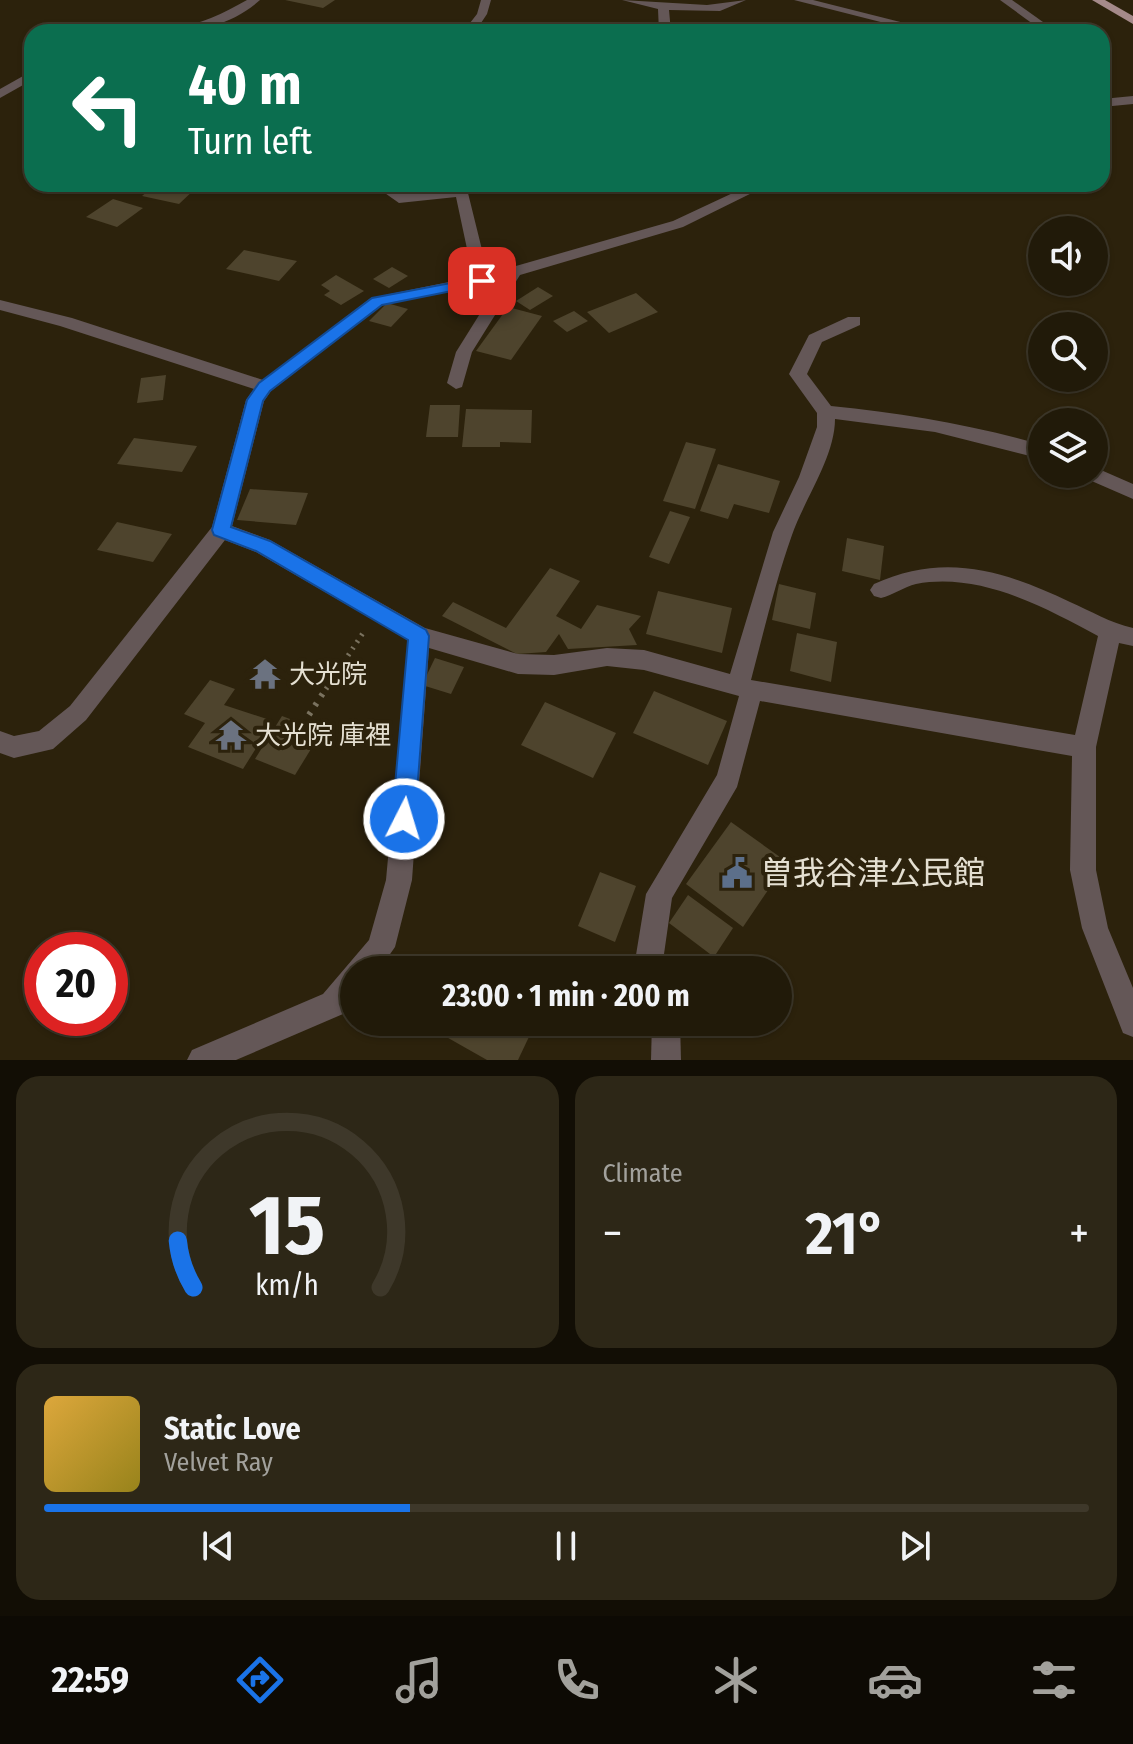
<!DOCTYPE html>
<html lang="en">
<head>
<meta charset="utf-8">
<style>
  :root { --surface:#211a09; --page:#2d2717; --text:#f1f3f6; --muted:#a2a19c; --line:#3e382a; --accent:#1a73e8 }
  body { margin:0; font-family:"Fira Sans Condensed","Noto Sans JP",sans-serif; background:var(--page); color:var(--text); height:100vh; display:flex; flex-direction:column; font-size:30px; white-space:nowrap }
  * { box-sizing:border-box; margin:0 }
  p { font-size:26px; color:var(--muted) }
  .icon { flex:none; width:44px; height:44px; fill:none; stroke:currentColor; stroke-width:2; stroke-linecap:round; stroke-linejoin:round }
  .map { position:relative; height:1060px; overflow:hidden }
  .drawer { display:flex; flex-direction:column; gap:16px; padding:16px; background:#120e05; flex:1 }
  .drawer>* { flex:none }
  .top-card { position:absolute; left:24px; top:24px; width:1086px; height:168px; border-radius:24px; box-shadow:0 2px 6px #0004,0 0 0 2px var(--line); background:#0b6e4f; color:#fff; overflow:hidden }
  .buttons { position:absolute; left:1028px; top:216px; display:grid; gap:16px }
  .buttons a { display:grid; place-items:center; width:80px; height:80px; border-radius:50%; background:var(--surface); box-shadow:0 2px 6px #0004,0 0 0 2px var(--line); font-size:40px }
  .speed { position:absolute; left:24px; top:932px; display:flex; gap:16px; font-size:40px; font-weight:700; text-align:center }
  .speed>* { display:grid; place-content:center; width:104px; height:104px; border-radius:50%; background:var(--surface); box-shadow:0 2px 6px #0004,0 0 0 2px var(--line); line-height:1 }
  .speed .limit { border:12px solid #d22; background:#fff; color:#111 }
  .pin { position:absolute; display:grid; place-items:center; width:68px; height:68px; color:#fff; margin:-34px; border-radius:16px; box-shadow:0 4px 12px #0006 }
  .me { position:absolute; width:88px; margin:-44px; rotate:5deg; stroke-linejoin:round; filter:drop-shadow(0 0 6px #0008) }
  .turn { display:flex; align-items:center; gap:28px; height:168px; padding:0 32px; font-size:36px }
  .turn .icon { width:104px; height:104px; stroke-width:2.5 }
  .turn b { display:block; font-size:56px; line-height:68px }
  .big { font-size:60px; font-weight:700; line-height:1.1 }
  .drawer .card { flex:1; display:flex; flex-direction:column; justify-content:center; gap:12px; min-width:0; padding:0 28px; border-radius:24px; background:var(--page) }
  .drawer .dial { align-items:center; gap:0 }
  .dial svg { height:208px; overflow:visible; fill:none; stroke:var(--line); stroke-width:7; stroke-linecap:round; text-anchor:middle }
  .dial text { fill:var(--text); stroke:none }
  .song { display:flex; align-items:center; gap:24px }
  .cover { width:96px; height:96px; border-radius:12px; background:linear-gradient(135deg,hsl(40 70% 55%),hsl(50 70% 35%)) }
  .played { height:8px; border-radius:4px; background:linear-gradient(90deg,var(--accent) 35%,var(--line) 35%) }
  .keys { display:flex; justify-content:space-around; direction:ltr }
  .heat { display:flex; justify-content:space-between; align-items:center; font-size:44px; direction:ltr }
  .drawer .tiles { flex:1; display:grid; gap:16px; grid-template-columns:1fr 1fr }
  .card:last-child { grid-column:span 2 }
  .trip { position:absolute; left:340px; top:956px; width:452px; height:80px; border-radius:40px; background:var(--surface); box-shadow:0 2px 6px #0004,0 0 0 2px var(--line); font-weight:700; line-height:80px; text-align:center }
  .dock { display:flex; height:128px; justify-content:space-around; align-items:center; background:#0d0a04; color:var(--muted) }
  .dock .icon { width:56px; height:56px }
  .dock .current { color:var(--accent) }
  .dock b { font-size:36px; color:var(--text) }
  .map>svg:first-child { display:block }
  .building { fill:#4e442d }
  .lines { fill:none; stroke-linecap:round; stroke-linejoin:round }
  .path-far1 { stroke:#7a725f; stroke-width:5; stroke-dasharray:2 6; stroke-linecap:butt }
  .path { stroke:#7a725f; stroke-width:6; stroke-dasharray:3 8; stroke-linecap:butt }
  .minor { fill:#645757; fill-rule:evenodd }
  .major { fill:#a58a8a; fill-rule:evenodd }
  .route { fill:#1a73e8; stroke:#114b97; stroke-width:2 }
  .labels { text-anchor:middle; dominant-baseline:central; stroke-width:8; stroke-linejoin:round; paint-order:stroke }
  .poi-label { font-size:26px; fill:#e4dfd1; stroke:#2c220c; text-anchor:start }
  .near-poi-label { font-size:32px; fill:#e4dfd1; stroke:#2c220c; text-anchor:start }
</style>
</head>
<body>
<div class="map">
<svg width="1133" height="1060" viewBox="0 0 1133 1060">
  <rect width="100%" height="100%" fill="#2c220c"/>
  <g class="building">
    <path d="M285,0h50l-12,8z"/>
    <path d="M156,184h21l19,4 -17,16 -37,-8z"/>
    <path d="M113,199l30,9 -26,19 -31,-10z"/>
    <path d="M244,250l53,11 -18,20 -53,-12z"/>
    <path d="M392,267l16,9 -19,12 -16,-9z"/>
    <path d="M336,275l28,16 -23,14 -17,-10 6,-4 -9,-6z"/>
    <path d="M538,287l15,9 -23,14 -14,-9z"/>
    <path d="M636,293l22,19 -49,21 -22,-21z"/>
    <path d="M387,303l21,6 -17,18 -22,-6z"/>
    <path d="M508,307l34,9 -31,44 -35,-9z"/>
    <path d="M574,311l14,10 -21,11 -14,-11z"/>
    <path d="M166,375l-3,25 -26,3 4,-25z"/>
    <path d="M430,405h30l-2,32h-32z"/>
    <path d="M466,409l66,1 -1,33 -31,-1v5h-38z"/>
    <path d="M134,438l63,8 -15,26 -65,-8z"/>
    <path d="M686,442l30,7 -21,60 -32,-8z"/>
    <path d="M718,464l62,17 -11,32 -35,-9 -6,15 -28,-8z"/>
    <path d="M250,489l58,4 -12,32 -59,-5z"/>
    <path d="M670,511l20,6 -21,47 -20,-7z"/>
    <path d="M117,522l55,12 -19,28 -56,-12z"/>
    <path d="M847,538l37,8 -4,34 -38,-9z"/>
    <path d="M550,568l30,13 -24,35 25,13 16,-24 44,11 -12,13 8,16 -69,4 -9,-15 -13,18 -29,2 -75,-38 11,-14 53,26z"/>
    <path d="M779,584l37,9 -6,36 -38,-9z"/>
    <path d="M658,591l74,17 -10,45 -76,-19z"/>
    <path d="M797,633l40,9 -6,40 -41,-11z"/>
    <path d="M435,658l29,9 -13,27 -29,-9z"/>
    <path d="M210,680l25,9 -11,16 49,16 -30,48 -55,-22 17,-24 -21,-9z"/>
    <path d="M654,691l73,30 -19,44 -75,-32z"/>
    <path d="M545,702l71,31 -23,45 -72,-33z"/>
    <path d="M282,716l40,15 -27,44 -40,-16z"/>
    <path d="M731,822l56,40 -44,65 -57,-43z"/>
    <path d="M600,872l36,14 -21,56 -37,-16z"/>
    <path d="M688,895l45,33 -19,29 -45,-34z"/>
    <path d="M429,1022h107l-18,38h-31l-60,-34z"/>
  </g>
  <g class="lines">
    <path class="path-far1" d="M326,689l37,-56"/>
    <path class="path" d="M303,724l24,-37"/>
    <g class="minor">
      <path d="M247,0h13c-40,36 -87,31 -136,29 -15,0 -29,3 -44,3 27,-18 62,-5 92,-5 27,-1 52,-14 75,-27z"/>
      <path d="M481,0h10l-4,14 -12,18h-12l14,-18z"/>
      <path d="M622,0l85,5 39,-5 -26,11 -51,-1 2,22h-12l-1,-23z"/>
      <path d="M794,0h19l127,32h-20z"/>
      <path d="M1000,0h12l45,32h-13z"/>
      <path d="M32,71v9l-32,18v-9z"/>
      <path d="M1133,96v8l-31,3v-8z"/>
      <path d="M372,184h16l14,10 65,-5 21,85 185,-53 79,-37h18l-87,43 -163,48 -48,77 -10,35 -6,2 -9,-6 9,-31 45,-72 -119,25 -111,86 -7,10 -32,125 38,14 155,88 93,26 36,1 53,-7 37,2 86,24 43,-142 26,-55 18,-50v-14l-28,-39 20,-39 39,-18h12v8l-38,17 -15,32 24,32c72,7 142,19 211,39v14l-107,-27 -100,-13c0,38 -31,81 -43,116 -17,48 -28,96 -41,145l324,55 23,-99c-54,-29 -118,-64 -182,-52 -12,3 -23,11 -35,14l-7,-2 -4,-6 4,-6c70,-32 129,-14 196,18 21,9 40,21 63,26v18l-14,-3 -23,104v123l12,58 25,60v49l-10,-4 -41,-105 -12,-58 2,-114 -312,-55 -23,86 -65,111 -9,63 3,9h-28l-3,-9 11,-67 71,-119 22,-79 -95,-26 -37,-4 -53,9 -36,-1 -89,-26 -17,232 -17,67 -16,23h-25v31l-11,13 -107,46h-49l5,-10 131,-56 46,-54 17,-60 22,-240 -152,-88 -31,-12 -139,180 -33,29 -39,9 -14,-5v-22l14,5 25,-5 31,-25 142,-179 34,-127 8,-11 -194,-63 -60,-16v-10l72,18 191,62 108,-82 102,-21 -17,-80 -57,6z"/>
      <path d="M1094,467l39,17v15l-46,-20 -3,-5h10z"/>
      <path d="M652,1022h28l1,38h-30z"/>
    </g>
    <path class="major" d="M1092,0h13l28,16v8z"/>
  </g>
  <path class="route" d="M482,277l5,1v6l-105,21 -112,86 -7,10 -32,126 39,14 156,89 3,6 -14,183 -3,8 -8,3 -8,-3 -4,-8 16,-179 -152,-89 -42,-16 -2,-5 35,-130 12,-17 113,-85z"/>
  <defs>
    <symbol id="temple-bare" viewBox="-9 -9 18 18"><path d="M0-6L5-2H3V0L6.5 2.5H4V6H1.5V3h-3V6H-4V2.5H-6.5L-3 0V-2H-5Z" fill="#6b7280" stroke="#2c220c" stroke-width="2.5" paint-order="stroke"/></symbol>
    <symbol id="civic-bare" viewBox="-9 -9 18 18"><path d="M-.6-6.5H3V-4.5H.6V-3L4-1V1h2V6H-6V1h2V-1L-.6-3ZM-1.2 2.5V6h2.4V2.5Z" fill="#5c6f8a" stroke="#2c220c" stroke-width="2.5" paint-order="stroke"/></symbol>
  </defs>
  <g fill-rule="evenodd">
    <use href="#temple-bare" x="243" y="652" width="44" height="44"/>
    <use href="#temple-bare" x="209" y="713" width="44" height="44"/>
    <use href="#civic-bare" x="715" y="851" width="44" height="44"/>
  </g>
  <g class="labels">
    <g class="poi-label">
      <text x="289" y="674">大光院</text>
      <text x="255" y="735">大光院 庫裡</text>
    </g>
    <g class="near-poi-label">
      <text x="761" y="873">曽我谷津公民館</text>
    </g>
  </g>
</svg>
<div class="buttons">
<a><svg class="icon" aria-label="sound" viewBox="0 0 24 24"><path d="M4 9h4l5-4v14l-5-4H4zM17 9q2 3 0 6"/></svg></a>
<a><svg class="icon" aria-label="search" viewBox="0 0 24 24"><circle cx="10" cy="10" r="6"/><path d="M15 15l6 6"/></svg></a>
<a><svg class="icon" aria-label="layers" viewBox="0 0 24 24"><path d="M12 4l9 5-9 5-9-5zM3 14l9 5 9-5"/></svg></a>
</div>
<div class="speed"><div class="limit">20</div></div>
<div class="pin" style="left:482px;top:281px;background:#d93025"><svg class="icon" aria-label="arrive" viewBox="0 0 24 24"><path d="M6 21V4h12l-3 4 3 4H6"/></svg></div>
<svg class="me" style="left:404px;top:819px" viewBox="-20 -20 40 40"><circle r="17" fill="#1a73e8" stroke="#fff" stroke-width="3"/><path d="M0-11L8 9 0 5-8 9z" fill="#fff"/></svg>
<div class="trip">23:00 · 1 min · 200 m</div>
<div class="top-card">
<div class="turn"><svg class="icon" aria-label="left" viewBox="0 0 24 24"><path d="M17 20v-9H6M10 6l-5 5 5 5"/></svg><div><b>40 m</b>Turn left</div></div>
</div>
</div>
<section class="drawer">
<div class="tiles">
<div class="card dial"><svg viewBox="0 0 100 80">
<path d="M14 69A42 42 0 1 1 86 69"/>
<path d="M14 69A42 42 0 0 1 8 51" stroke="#1a73e8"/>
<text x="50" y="56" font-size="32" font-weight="700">15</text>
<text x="50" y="72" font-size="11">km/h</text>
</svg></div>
<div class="card"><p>Climate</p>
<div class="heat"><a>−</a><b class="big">21°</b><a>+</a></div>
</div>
<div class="card">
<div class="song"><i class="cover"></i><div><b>Static Love</b><p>Velvet Ray</p></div></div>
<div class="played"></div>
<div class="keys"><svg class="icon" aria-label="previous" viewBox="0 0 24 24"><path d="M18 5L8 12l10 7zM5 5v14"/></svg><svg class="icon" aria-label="pause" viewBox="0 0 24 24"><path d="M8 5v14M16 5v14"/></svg><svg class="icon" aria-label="next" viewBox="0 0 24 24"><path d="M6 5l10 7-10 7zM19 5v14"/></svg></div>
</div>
</div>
</section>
<nav class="dock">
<b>22:59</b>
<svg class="icon current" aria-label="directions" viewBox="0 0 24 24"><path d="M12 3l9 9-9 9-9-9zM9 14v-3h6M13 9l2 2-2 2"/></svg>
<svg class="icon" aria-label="music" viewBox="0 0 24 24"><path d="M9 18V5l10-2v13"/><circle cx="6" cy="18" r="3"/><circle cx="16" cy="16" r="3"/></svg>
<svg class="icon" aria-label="phone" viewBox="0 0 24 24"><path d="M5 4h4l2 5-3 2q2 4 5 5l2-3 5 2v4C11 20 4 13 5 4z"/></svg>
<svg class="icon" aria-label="climate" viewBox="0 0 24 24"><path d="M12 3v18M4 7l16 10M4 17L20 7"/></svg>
<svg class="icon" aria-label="car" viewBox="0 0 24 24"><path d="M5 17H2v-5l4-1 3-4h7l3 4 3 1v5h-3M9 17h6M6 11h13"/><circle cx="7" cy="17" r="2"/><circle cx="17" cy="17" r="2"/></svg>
<svg class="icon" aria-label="filters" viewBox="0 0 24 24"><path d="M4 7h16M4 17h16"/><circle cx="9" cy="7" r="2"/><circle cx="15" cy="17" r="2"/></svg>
</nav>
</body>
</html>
